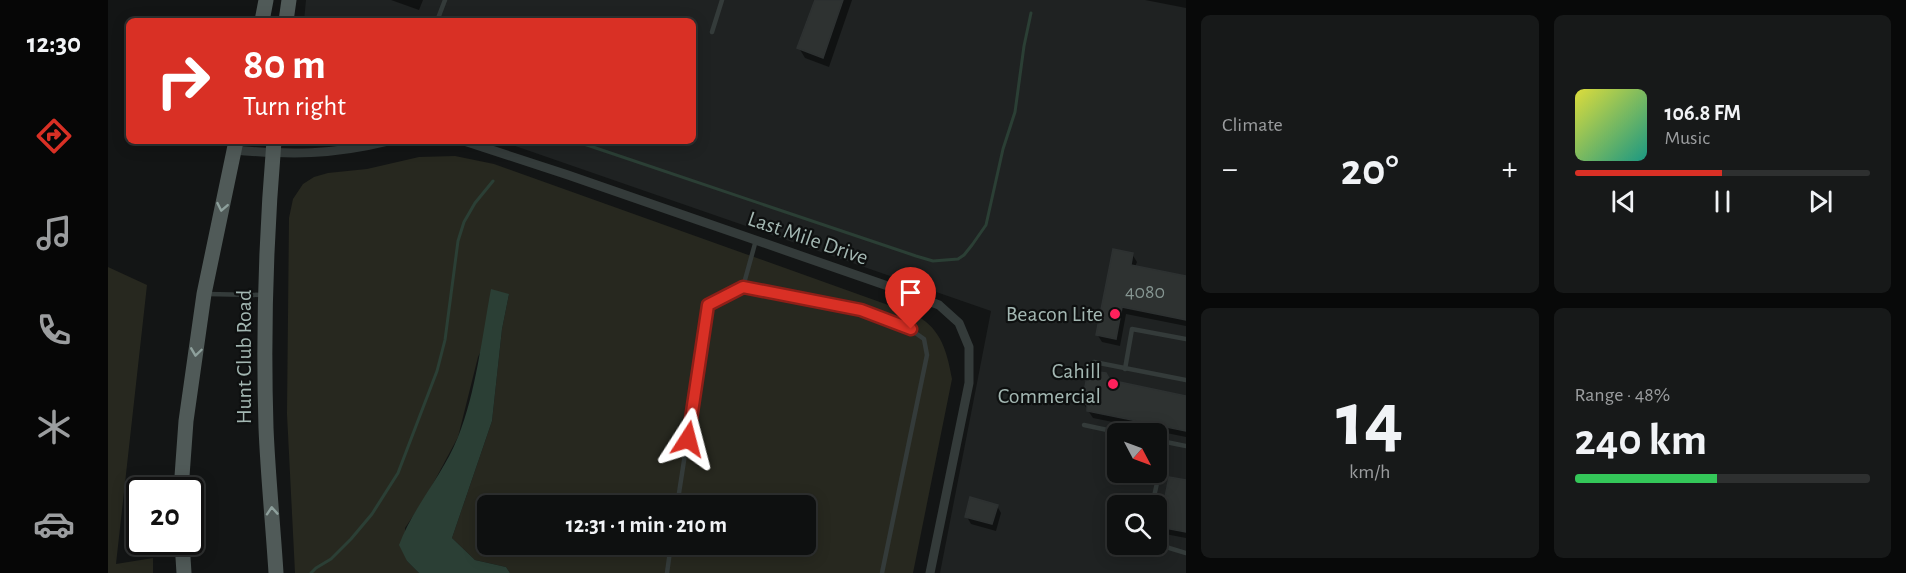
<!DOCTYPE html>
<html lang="en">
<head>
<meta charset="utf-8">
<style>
  :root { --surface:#0e1010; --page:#171919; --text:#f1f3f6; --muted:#9b9d9f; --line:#2e3030; --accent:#d93025 }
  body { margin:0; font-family:"Alegreya Sans",sans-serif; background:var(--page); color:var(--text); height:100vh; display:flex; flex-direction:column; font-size:22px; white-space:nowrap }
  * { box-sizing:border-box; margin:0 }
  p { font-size:20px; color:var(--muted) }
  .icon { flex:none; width:33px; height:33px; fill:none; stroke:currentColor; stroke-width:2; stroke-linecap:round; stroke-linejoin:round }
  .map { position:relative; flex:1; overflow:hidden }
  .panel { display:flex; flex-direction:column; gap:15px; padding:15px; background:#080909; width:720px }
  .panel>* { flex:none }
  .hud { position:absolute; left:18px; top:18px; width:570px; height:126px; border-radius:9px; box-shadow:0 3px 15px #0003,0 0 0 2px var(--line); background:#d93025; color:#fff; overflow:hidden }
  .needle { width:39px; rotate:131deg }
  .tools { position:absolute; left:999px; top:423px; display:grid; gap:12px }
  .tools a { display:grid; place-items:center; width:60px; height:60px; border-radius:9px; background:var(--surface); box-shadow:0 3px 15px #0003,0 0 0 2px var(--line); font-size:30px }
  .speed { position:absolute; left:18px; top:477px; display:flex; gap:12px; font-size:30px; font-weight:700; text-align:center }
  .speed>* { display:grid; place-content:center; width:78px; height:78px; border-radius:50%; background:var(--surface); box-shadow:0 3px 15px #0003,0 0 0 2px var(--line); line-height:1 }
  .speed .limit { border:3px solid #111; border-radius:9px; background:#fff; color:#111 }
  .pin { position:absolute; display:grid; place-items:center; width:51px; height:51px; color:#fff; margin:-62px -26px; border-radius:50% 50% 50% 0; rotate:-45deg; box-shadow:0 0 6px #0007 }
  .pin .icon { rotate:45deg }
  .me { position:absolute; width:66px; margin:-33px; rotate:9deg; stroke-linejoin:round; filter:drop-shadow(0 0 4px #0008) }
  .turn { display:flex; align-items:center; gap:21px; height:126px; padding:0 18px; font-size:27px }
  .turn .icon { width:78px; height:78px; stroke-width:2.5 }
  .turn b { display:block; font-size:42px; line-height:51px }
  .big { font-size:45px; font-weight:600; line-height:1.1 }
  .panel .card { flex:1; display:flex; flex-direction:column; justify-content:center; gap:9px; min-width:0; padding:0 21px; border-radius:9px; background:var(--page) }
  .panel .dial { align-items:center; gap:0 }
  .dial b { font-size:78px; line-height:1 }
  .song { display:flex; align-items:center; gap:18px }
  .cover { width:72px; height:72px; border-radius:9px; background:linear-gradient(135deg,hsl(60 70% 55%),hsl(170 70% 35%)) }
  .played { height:6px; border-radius:3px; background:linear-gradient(90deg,var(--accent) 50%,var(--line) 50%) }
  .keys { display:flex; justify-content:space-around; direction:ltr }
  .heat { display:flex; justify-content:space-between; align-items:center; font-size:33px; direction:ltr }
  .charge { height:9px; border-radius:4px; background:linear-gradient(90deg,#34c759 48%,var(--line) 0) }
  .panel .tiles { flex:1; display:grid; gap:15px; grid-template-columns:repeat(2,1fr) }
  .trip { position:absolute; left:369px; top:495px; width:339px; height:60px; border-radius:9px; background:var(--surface); box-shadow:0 3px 15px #0003,0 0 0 2px var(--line); font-weight:600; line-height:60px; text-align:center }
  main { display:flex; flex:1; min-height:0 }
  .tab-bar { display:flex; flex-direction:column; width:108px; justify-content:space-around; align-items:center; background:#060606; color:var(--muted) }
  .tab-bar .icon { width:42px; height:42px }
  .tab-bar .active { color:var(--accent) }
  .tab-bar b { font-size:27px; color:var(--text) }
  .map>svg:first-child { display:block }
  .built { fill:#1f2222; fill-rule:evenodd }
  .green { fill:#27281f; fill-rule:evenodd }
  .water { fill:#2b3f35 }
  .shadow { fill:#0007 }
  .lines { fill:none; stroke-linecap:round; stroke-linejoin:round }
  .stream { stroke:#2b3f35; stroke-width:3 }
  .building { fill:#2e3231; stroke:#2d3131; stroke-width:1.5 }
  .lane { stroke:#343b3a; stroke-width:4.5 }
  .street { stroke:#343b3a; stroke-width:9 }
  .primary { stroke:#505a58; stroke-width:15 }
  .oneway { stroke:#8ea09c }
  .route-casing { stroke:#8d1f18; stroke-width:15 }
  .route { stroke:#d93025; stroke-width:10 }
  .poi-dot { fill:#ff215c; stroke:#0e1010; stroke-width:2 }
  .labels { text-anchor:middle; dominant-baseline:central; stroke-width:4.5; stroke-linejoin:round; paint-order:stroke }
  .number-label { font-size:20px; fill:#869692 }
  .street-label { font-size:22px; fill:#a3b7b2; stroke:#0e1010 }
  .poi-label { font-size:22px; fill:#a3b7b2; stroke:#0e1010; text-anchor:end }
</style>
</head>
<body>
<main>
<nav class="tab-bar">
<b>12:30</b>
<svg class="icon active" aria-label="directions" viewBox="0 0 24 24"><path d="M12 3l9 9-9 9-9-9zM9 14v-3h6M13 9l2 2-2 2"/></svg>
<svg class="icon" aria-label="music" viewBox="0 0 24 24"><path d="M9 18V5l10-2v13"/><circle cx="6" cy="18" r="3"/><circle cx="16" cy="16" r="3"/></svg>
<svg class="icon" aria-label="phone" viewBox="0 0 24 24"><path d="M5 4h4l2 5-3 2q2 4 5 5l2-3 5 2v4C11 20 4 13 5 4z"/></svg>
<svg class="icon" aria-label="climate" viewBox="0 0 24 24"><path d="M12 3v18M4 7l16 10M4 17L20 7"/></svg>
<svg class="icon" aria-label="car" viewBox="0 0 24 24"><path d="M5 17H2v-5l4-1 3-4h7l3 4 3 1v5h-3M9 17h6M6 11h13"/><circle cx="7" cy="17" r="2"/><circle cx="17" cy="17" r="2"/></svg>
</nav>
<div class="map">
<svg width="1078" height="573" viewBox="0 0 1078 573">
  <rect width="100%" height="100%" fill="#131515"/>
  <path class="built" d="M198,0h880v573h-246l51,-262 -490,-170h192v-120h-389zM1010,434h38v38h-38zM1010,506h38v38h-38z"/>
  <g class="green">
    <path d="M347,156l39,8 397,142c10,4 22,7 31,13 21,14 26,38 30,60l-39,194h-403l-4,-6 -31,-7 -23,-22 40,-117 10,-92 7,-35 -31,63 -20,80 -31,58 -22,33 2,33 12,12h-124l-8,-159 2,-196 4,-19 10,-15 11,-7 14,-4 39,-4 52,-12zM380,506h318v38h-318z"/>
    <path d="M0,267l39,18 -31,279 37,-6v15h-45z"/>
  </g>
  <path class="water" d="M383,289l18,5 -7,35 -10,92 -40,117 23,22 31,7 4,6h-91l-12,-12 -8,-16c14,-38 44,-70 59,-108 18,-45 24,-100 33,-148z"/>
  <g class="shadow">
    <path d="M283,0h32l-4,10z"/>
    <path d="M709,0h35l-23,67 -24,-9 -6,-10z"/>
    <path d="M1037,0h41v8z"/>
    <path d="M1024,254l5,8 -2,5 51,11v48l-60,-12 -6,32 -18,-4 -5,-8z"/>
    <path d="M1002,382l76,16v39l-93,-19 -10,-15z"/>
    <path d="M1062,479l16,3v56l-21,-4 -4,-8z"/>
    <path d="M889,506l4,7 -5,18 -25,-7 -4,-7z"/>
  </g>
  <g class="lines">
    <g class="stream">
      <path d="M461,141l12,2 335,113 17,5 25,-2 6,-4 8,-10 14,-20 17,-76 12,-37 9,-66 7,-33"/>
      <path d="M203,573l5,-5 15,-9 20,-20 21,-25 26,-41 39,-102 8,-31 13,-99 6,-19 11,-19 18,-22"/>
    </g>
  </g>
  <g class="building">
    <path d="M707,0h28l-20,58 -26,-10z"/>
    <path d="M1005,249l20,4 -2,12 55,11v44l-64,-13 -6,32 -20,-4z"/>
    <path d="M990,372l8,1 4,7 76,16v35l-99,-20v-6l-5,-2 5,-27 6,1z"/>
    <path d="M1061,477l17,3v52l-27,-5z"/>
    <path d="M862,497l28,8 -6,19 -27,-7z"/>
  </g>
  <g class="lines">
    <g class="lane">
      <path d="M329,21l8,-21"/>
      <path d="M604,32l10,-32"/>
      <path d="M648,240l-13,47c52,10 139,20 181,52l3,16 -45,218"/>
      <path d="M99,294l55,1"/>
      <path d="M986,362l92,18"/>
      <path d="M1017,369l7,-40 54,10"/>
      <path d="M976,425l42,9"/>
      <path d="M1048,440l30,6"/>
      <path d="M569,506l31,-201 35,-18"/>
      <path d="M1044,506l5,-23"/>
      <path d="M1048,544l30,9"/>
      <path d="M559,573l4,-29"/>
    </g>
    <g class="street">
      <path d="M356,141l104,34 337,117 34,13 20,18 10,24v36l-39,190"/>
      <path d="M126,150c57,5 98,5 155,-9"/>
    </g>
    <g class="primary">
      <path d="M154,21l4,-21"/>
      <path d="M178,21l3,-21"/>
      <path d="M166,141c-8,95 -11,191 -8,287 2,48 7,97 10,145"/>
      <path d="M73,490l5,-69 18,-127 32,-153"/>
      <path d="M74,542l2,31"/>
    </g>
  </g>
  <defs><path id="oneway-chevron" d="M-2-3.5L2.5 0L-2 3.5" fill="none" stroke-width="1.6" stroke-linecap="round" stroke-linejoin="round" transform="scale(1.5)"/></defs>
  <g class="oneway">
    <use href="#oneway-chevron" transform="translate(114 207) rotate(101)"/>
    <use href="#oneway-chevron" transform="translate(88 352) rotate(98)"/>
    <use href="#oneway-chevron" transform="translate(164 511) rotate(-94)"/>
  </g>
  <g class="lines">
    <defs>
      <path id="route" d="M580,439l20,-134 35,-18 118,23 50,19"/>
    </defs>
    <use href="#route" class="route-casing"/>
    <use href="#route" class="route"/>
  </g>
  <g class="poi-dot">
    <circle cx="1007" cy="314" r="6"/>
    <circle cx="1005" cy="384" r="6"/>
  </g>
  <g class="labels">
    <g class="number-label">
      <text x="1037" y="292">4080</text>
    </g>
    <g class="street-label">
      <text transform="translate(700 238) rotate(19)">Last Mile Drive</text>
      <text transform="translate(136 357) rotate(-90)">Hunt Club Road</text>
    </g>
    <g class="poi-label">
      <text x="995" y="314">Beacon Lite</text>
      <text x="993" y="371">Cahill<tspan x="993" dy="25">Commercial</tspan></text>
    </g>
  </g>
</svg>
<div class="tools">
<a><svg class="needle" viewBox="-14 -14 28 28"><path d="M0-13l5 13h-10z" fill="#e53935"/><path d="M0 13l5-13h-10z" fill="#9b9d9f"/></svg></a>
<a><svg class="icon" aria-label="search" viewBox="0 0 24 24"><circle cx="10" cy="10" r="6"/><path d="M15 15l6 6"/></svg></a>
</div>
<div class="speed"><div class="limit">20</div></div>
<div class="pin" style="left:803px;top:329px;background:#d93025"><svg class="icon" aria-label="arrive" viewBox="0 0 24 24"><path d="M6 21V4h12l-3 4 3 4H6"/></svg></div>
<svg class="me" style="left:580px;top:439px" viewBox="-20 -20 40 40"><path d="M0-17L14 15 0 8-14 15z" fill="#d93025" stroke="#fff" stroke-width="4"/></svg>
<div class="trip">12:31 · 1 min · 210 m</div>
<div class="hud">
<div class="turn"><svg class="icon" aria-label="right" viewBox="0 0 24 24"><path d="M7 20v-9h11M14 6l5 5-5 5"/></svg><div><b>80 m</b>Turn right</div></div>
</div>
</div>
<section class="panel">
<div class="tiles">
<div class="card"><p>Climate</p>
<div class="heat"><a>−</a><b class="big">20°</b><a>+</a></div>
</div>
<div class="card">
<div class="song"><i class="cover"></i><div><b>106.8 FM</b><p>Music</p></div></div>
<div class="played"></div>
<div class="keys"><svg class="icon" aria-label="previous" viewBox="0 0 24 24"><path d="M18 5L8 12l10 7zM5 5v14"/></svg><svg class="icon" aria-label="pause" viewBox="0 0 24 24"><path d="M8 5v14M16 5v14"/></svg><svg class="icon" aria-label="next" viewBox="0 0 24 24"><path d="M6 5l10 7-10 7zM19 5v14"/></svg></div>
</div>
<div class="card dial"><b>14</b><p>km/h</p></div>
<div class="card"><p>Range · 48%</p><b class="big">240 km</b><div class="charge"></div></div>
</div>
</section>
</main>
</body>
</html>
